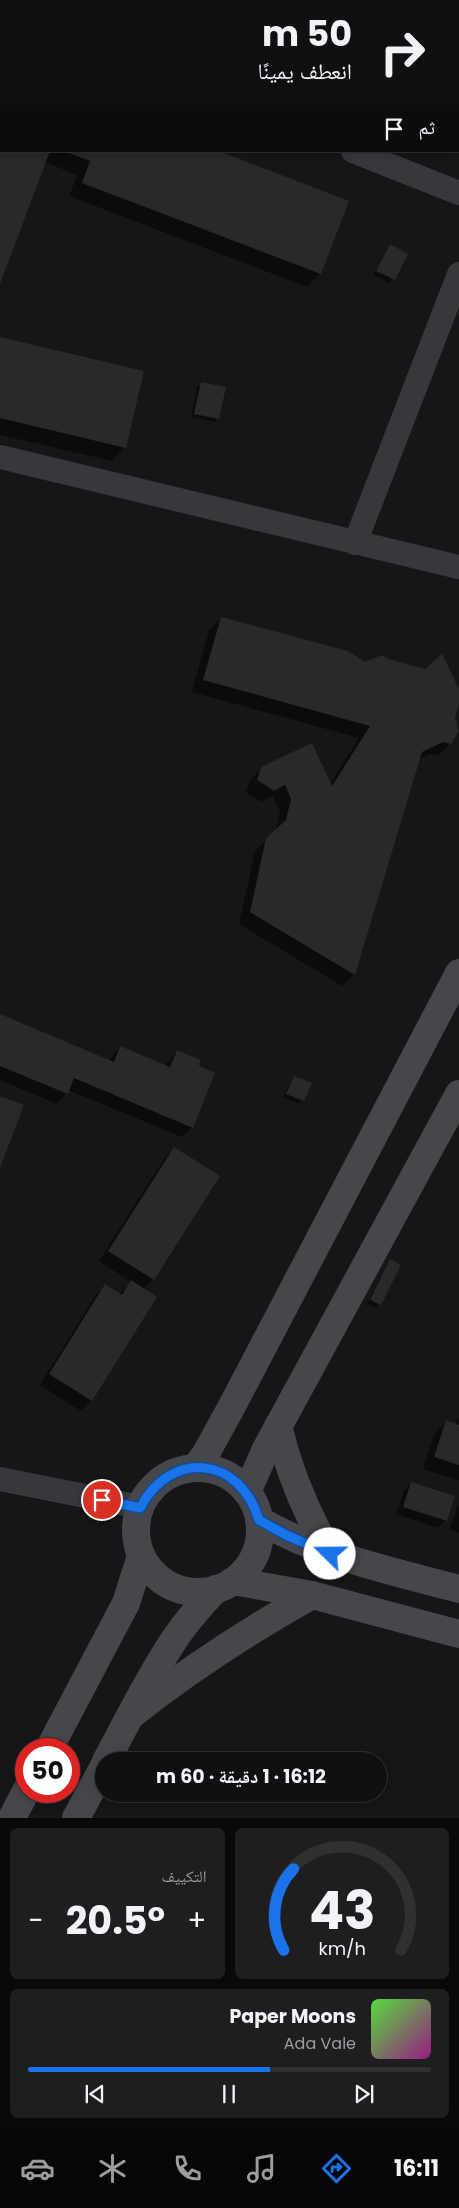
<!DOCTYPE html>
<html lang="ar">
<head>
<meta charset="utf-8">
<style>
  :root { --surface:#101012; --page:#1e1e20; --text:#f1f3f6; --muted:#9c9d9f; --line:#303032; --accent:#1a73e8 }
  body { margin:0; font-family:Poppins,"Noto Naskh Arabic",sans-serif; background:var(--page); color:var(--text); direction:rtl; height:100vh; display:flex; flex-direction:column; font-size:19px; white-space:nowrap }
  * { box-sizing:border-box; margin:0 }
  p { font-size:16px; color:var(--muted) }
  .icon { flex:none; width:28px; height:28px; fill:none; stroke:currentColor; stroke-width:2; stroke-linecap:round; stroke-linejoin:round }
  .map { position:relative; height:1818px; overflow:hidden; direction:ltr }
  .sheet { display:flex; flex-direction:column; gap:10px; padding:10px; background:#09090a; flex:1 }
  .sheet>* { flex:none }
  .guide { position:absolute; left:0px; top:0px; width:460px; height:152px; box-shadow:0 2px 12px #0003,0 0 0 1px var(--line); direction:rtl; background:#101012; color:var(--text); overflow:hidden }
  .speed { position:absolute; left:15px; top:1738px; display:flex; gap:10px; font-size:25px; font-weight:700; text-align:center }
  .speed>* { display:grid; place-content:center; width:65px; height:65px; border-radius:50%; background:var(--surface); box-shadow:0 2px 12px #0003,0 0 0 1px var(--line); line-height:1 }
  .speed .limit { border:8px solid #d22; background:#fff; color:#111 }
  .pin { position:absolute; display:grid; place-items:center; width:42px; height:42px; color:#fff; margin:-21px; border:2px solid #fff; border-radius:50%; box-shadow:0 1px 5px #0007 }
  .me { position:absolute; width:55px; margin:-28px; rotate:292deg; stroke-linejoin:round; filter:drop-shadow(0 0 4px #0008) }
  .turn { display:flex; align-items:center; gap:18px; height:105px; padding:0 25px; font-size:22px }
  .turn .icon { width:65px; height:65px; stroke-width:2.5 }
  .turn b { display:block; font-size:35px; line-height:42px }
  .then { display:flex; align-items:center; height:48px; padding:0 25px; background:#0003; gap:10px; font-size:19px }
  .big { font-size:38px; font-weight:700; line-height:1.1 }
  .sheet .card { flex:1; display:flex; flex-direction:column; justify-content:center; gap:8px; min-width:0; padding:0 18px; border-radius:8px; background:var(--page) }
  .sheet .dial { align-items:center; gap:0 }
  .dial svg { height:130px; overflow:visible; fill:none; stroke:var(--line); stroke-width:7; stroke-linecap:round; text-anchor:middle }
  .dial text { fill:var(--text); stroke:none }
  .song { display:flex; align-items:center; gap:15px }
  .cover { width:60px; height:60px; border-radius:8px; background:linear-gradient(135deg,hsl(110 70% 55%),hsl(310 70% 35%)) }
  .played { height:5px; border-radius:2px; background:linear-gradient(90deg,var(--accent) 60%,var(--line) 60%) }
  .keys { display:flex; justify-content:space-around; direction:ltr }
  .heat { display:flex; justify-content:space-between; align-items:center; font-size:28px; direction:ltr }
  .sheet .tiles { flex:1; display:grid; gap:10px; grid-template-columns:1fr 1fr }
  .card:last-child { grid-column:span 2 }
  .trip { position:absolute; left:95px; top:1752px; width:292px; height:50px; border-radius:25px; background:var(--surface); box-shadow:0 2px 12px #0003,0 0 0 1px var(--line); font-weight:700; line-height:50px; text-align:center; direction:rtl }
  .menu { display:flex; height:80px; justify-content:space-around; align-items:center; background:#060607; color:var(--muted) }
  .menu .icon { width:35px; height:35px }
  .menu .current { color:var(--accent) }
  .menu b { font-size:22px; color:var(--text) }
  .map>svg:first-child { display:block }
  .shadow { fill:#0007 }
  .building { fill:#29292c }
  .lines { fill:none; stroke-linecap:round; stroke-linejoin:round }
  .street { stroke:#37383d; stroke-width:24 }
  .secondary { stroke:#45474d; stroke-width:28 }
  .route-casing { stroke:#114b97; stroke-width:12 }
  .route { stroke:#1a73e8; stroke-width:9 }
</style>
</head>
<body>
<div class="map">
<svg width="459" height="1818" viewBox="0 0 459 1818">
  <rect width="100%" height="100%" fill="#161618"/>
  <g class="shadow">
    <path d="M89,0h201l3,1h-203z"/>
    <path d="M1,73v78h215l104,122 -13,14 -238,-91 8,-21 -32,-13 -45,119z"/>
    <path d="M390,245l17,9 -17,29 -17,-8z"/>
    <path d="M0,338l125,109 -13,14 -112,-26z"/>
    <path d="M201,384l17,34 -3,4 -24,-5 6,-30z"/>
    <path d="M221,618l238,74 -5,26 5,11 -9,15 -12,12 -8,-2 -11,5 -65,215 -12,12 -103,-62 16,-73 20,-19 5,-20 -7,-16 -12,6 -15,-10 4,-12 12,-12 68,16 29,-46 -167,-46 17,-62z"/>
    <path d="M0,1016l109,45 11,-14 45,19 12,-15 20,16 -5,60 -10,10 -114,-47 -11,14 -57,-24z"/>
    <path d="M294,1077l16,7 -11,20 -16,-7z"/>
    <path d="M174,1148l-21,131 -10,10 12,8 -64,104 -10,10 -41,-26 55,-89 10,-10 14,9 12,-13 -32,-21 65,-102z"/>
    <path d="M390,1260l9,5 -23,43 -9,-4z"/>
    <path d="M459,1416v63l-1,1 -35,-11 11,-35 12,-12 10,3z"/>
    <path d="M411,1483l35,37 -8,8 -42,-14 8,-23z"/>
    <path d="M459,1504v29l-10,-4z"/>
  </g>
  <g class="building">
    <path d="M0,151h50l-50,133z"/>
    <path d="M64,151h155l130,50 -28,73 -239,-91 8,-22z"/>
    <path d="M390,244l18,10 -13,26 -19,-9z"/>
    <path d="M0,337l144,34 -18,77 -126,-30z"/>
    <path d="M201,382l25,5 -7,32 -25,-5z"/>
    <path d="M221,617l127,34 17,11 17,-7 7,4 36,10 17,-15 17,35v16l-4,13 4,13 -8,13 -8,-2 -21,10 -67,223 -105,-63 16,-74 20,-18 5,-21 -6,-14 -11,6 -17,-11 4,-13 51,-24 20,43 38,-60 -167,-46z"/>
    <path d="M0,1014l114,48 6,-16 50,21 7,-17 24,10 -2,6 16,7 -22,55 -119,-50 -6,16 -68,-28z"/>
    <path d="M294,1076l18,7 -8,18 -18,-7z"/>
    <path d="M0,1096l24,9 -24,63z"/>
    <path d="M174,1147l46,29 -66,104 -46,-29z"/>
    <path d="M390,1259l11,6 -20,40 -11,-5z"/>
    <path d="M131,1280l26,17 -65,104 -43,-27 56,-90 17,11z"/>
    <path d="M446,1420l13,5v40l-25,-8z"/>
    <path d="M411,1482l44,14 -8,25 -44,-14z"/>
  </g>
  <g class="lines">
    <g class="street">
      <path d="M0,19l1,-4"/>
      <path d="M353,151l106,42"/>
      <path d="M0,457l459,110"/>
      <path d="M355,543l104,-269"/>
      <path d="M0,1479l140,28"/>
    </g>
    <g class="secondary">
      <path d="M278,1426c11,46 28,87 52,128"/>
      <path d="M195,1468l10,-13 27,-49 227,-433"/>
      <circle cx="198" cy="1530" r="62"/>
      <path d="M247,1492l19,-43 193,-355"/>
      <path d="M259,1520c64,37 129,50 200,69"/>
      <path d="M233,1581l79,14 147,39"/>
      <path d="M130,1716c58,-46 118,-85 182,-121"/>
      <path d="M49,1749l77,-146 15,-47"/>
      <path d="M106,1761c21,-39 41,-80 66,-118 12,-19 28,-37 44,-54"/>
      <path d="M12,1818l14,-27"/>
      <path d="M76,1818l28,-52"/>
    </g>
  </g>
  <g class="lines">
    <defs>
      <path id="route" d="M102,1500l38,8c31,-59 100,-52 119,12l27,15 44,19"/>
    </defs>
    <use href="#route" class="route-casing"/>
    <use href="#route" class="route"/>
  </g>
</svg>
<div class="speed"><div class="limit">50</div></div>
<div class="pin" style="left:102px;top:1500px;background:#d93025"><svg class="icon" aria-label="arrive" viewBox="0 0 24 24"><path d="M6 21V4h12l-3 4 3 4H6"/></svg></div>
<svg class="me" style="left:330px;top:1554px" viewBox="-20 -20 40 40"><circle r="19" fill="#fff"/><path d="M0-13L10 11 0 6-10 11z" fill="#1a73e8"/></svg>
<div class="trip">16:12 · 1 دقيقة · 60 m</div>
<div class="guide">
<div class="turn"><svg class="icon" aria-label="right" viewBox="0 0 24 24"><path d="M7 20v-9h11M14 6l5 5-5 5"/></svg><div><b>50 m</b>انعطف يمينًا</div></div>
<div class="then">ثم<svg class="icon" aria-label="arrive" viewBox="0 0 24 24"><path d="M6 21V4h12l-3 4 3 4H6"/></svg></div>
</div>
</div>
<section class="sheet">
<div class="tiles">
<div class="card dial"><svg viewBox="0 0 100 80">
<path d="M14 69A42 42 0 1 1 86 69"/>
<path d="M14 69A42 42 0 0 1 20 19" stroke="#1a73e8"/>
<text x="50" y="56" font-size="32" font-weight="700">43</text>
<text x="50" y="72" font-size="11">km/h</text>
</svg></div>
<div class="card"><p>التكييف</p>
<div class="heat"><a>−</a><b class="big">20.5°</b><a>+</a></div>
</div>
<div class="card">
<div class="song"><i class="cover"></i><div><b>Paper Moons</b><p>Ada Vale</p></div></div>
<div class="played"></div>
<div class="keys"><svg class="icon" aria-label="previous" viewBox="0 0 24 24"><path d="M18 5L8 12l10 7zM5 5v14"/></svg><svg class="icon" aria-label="pause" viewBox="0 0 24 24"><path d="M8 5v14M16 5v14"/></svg><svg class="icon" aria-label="next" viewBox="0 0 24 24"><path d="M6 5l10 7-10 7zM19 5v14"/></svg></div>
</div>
</div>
</section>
<nav class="menu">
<b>16:11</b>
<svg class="icon current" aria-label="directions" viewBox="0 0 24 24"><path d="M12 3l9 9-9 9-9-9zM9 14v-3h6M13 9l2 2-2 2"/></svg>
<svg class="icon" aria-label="music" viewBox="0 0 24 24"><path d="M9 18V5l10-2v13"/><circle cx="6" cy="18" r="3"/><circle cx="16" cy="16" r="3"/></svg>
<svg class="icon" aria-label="phone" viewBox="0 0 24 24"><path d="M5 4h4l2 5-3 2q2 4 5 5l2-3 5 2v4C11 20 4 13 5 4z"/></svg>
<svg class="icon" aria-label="climate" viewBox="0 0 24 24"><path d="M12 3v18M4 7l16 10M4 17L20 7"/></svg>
<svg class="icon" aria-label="car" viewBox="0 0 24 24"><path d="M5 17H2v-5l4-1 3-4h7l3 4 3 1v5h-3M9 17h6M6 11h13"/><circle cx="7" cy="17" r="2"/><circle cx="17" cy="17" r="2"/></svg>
</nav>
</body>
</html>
